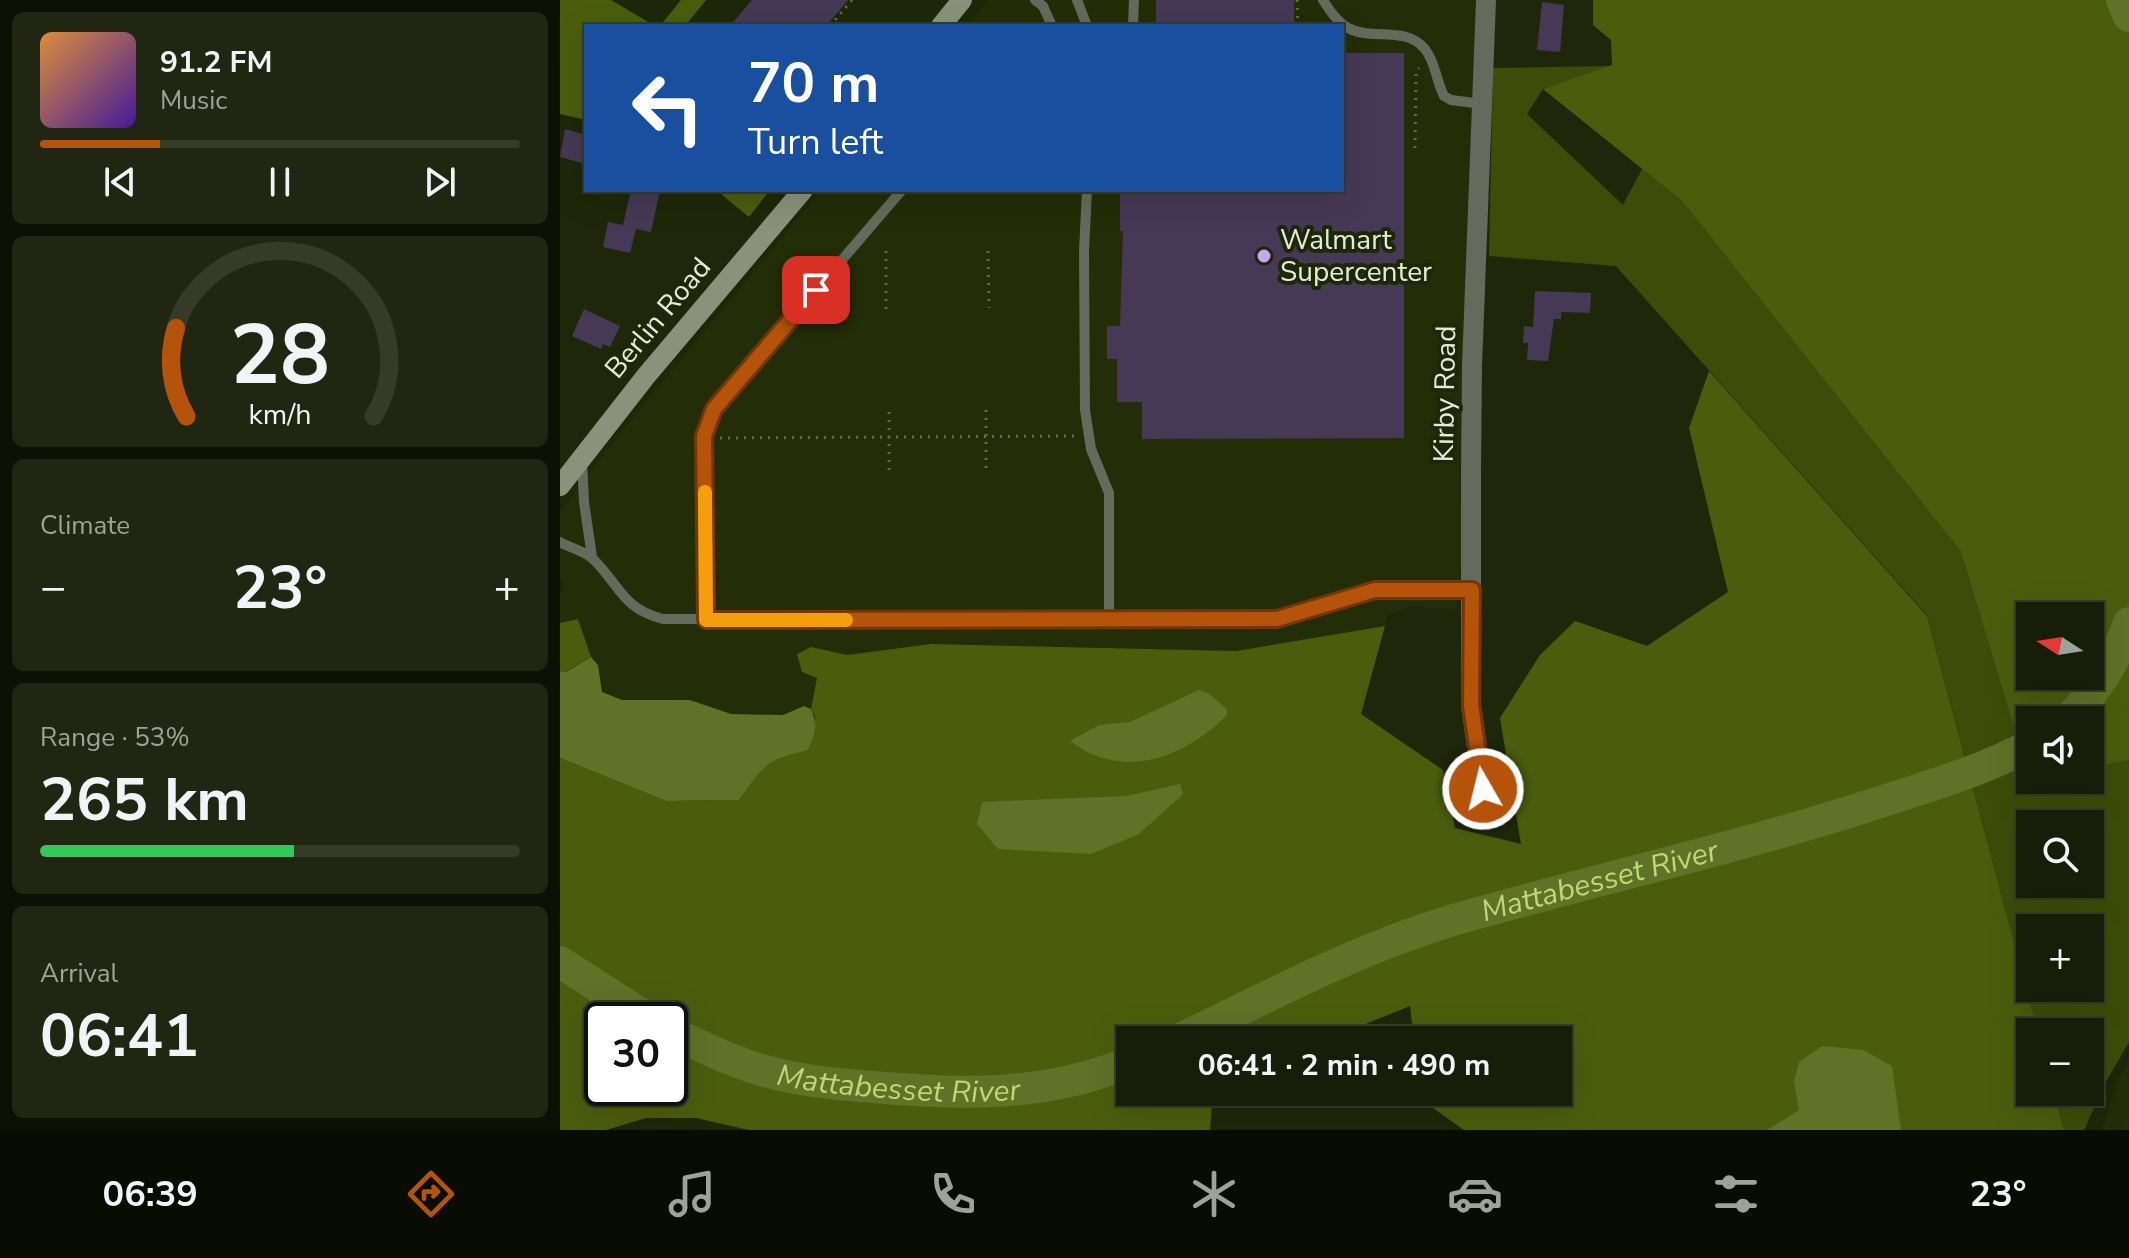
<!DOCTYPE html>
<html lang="en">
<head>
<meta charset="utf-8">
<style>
  :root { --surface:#171d08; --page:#202612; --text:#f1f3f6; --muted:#9ea29c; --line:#363b29; --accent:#b45309 }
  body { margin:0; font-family:"Nunito Sans",sans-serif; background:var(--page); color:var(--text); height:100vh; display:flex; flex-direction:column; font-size:30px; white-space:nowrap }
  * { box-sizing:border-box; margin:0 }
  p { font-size:26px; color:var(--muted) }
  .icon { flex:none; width:44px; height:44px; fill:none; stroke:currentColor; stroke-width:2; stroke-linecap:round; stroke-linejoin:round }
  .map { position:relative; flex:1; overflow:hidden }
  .sheet { display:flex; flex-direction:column; gap:12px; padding:12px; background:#0d1004; width:560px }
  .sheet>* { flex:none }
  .top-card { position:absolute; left:24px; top:24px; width:760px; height:168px; border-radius:0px; box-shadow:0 8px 32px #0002,0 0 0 2px var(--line); background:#1a4fa0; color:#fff; overflow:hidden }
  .needle { width:52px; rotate:282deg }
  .controls { position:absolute; left:1456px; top:602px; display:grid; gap:16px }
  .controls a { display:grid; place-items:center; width:88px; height:88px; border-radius:0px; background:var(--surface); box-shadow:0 8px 32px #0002,0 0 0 2px var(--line); font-size:40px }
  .speed { position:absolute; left:24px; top:1002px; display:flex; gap:16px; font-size:40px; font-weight:700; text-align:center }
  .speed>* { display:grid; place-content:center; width:104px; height:104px; border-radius:50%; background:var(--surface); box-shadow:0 8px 32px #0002,0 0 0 2px var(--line); line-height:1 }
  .speed .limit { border:4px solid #111; border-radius:12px; background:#fff; color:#111 }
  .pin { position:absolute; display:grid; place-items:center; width:68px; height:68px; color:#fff; margin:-34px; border-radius:16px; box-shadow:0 4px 12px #0006 }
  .me { position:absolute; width:88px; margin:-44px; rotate:352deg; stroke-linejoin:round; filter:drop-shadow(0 0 6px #0008) }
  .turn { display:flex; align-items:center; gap:28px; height:168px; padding:0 32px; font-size:36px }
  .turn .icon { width:104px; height:104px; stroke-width:2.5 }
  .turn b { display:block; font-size:56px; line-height:68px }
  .big { font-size:60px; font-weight:700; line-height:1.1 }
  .sheet .widget { flex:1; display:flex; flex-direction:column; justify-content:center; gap:12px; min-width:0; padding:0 28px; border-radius:12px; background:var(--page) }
  .sheet .dial { align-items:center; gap:0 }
  .dial svg { height:208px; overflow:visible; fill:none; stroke:var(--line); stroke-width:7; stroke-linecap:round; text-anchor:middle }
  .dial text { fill:var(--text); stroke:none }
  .song { display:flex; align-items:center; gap:24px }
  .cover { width:96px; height:96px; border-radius:12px; background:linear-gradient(135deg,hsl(30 70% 55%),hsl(260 70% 35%)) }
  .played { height:8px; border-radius:4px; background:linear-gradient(90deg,var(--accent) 25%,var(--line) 25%) }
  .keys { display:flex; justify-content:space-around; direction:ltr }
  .heat { display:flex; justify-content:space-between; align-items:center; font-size:44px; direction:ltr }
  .charge { height:12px; border-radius:6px; background:linear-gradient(90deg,#34c759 53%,var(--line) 0) }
  .trip { position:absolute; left:556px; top:1026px; width:456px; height:80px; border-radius:0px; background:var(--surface); box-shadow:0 8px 32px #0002,0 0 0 2px var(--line); font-weight:700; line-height:80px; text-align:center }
  .dock { display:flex; height:128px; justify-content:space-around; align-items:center; background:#090c03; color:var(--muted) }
  .dock .icon { width:56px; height:56px }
  .dock .current { color:var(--accent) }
  .dock b { font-size:36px; color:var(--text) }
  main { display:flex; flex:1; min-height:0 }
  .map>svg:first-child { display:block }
  .built { fill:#232d07 }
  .green { fill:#3d4d09; fill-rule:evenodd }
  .forest { fill:#4b5d0d; fill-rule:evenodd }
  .water { fill:#5f7228 }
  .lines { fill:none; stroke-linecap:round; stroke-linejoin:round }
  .stream { stroke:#5f7228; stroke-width:5 }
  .river { stroke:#5f7228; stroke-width:32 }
  .building { fill:#453955 }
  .path { stroke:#636b52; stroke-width:3; stroke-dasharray:2 6; stroke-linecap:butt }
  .lane { stroke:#656a5c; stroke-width:10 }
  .street { stroke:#656a5c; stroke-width:20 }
  .secondary { stroke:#8a927b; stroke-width:20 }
  .route-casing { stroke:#753606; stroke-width:20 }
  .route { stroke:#b45309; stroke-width:14 }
  .slow { stroke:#f59e0b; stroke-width:14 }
  .poi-dot { fill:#c6a6f0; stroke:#1f270a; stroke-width:3 }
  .labels { text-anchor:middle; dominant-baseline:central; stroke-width:8; stroke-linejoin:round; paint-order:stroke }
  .poi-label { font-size:28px; fill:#e5ebda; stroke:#1f270a; text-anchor:start }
  .street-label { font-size:28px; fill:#e5ebda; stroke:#1f270a }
  .water-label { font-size:30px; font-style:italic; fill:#bcda74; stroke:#1f270a }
</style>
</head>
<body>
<main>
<section class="sheet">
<div class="widget">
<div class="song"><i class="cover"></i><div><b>91.2 FM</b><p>Music</p></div></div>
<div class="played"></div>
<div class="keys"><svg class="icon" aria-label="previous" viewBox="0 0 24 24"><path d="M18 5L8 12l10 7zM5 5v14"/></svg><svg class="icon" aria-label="pause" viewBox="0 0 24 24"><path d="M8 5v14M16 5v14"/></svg><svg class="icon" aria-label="next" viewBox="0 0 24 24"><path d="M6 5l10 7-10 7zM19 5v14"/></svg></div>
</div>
<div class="widget dial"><svg viewBox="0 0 100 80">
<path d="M14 69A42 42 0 1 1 86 69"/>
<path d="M14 69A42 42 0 0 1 10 35" stroke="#b45309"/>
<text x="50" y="56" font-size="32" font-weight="700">28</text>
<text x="50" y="72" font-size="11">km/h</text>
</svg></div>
<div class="widget"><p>Climate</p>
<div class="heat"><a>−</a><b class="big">23°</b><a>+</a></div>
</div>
<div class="widget"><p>Range · 53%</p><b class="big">265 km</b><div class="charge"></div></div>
<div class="widget"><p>Arrival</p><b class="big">06:41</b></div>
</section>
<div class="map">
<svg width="1569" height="1130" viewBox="0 0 1569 1130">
  <rect width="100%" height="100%" fill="#1f270a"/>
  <g class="built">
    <path d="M428,0h488l-17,467 5,86 -9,57 -45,-4 -22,9 -3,11 -149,25 -305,-7 -84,11 -36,-8 7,30 -7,32 -7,-3 -21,9 -53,-1 -40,-14 -73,-1 -15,-7 -4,-27 -7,-8 -13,-38 -18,4v-31l4,-1 -4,-15v-64l52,-69 209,-253h521v-164h-374z"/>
    <path d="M1569,1061v69h-27l15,-49z"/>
  </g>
  <g class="green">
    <path d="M1052,66l-69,23 -16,25 96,91 19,-36 40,32 279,351 69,229 60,-1v-12l39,-8v282l-25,43 -20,45h-20l-10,-38h36v-60h-52l-111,-417 -311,-349 -127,-10 4,-188zM1470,824h60v60h-60zM1470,928h60v60h-60z"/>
    <path d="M840,1028l2,12h-53z"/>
  </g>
  <g class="forest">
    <path d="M0,0h51l44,26h-69v94l-26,-6z"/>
    <path d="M121,0h25l-21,26h-25z"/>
    <path d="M1033,0h536v760l-39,8v-48h-60v60h3l-3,1 -69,-229 -279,-351 -139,-112 69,-24 -1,-25 -18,-15zM1530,616v60h-60v-60z"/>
    <path d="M156,190h54l-21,27z"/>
    <path d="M1149,371l218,245 111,416h-8v60h24l10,38h-600l-45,-32v-6h139v-52h-144l-4,-34 -84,34h-196v52h83l-3,38h-461l-53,-12h-50l-40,12h-46v-372l106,43 73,-1c24,-33 27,-41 68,-49l8,-34 -4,-8 6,-31 -15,-6 -5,-18 14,-7 36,8 84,-11 305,7 149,-25 -24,88 82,56 12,58 66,16 -21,-126 40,-63 35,-34 72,25 81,-54 -39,-164zM42,1020h68v68h-68z"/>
    <path d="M18,619l13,38 -26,15h-5v-49z"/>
  </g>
  <g class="water">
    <path d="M31,657l7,8 4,27 20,8h68l41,14 52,1 21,-9 7,3c7,16 4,27 -4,42 -41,8 -44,16 -68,49l-73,1 -106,-43v-86h6z"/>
    <path d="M639,690l9,3 19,16v6c-42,43 -105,66 -157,26l29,-16 31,-3z"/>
    <path d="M620,784l3,10 -44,40 -48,20 -93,-5 -21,-25 5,-22 145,-6z"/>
    <path d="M1262,1046l41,4 29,16 9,64h-134l32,-20 -5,-28 5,-20z"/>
  </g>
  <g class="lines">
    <path class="stream" d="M1561,644l8,-1"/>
    <g class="river">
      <path d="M1562,0l7,16"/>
      <path d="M1507,720c29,-27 49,-60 62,-97"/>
      <path d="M0,962l90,58"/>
      <path id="s1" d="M110,1031c31,16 62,31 95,40 35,10 72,13 108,16 89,8 173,10 257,-25"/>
      <path id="s2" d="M618,1040c90,-43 176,-90 272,-119 142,-41 286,-72 427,-118 52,-17 105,-32 153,-58"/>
    </g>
  </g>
  <g class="building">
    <path d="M192,0h96l-22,26h-96z"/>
    <rect x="596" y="0" width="138" height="26"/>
    <path d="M982,2l22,3 -4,47 -23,-2z"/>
    <path d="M782,53h62v385l-262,1v-37h-25v-43h-10v-33h13l3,-95h-3v-41h222z"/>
    <path d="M5,129l21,6v29l-26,-7z"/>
    <path d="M71,190h29l-9,42 -15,-3 -6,24 -27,-6 5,-25 15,3z"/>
    <path d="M975,291l56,2 -1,20 -29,-1v7h-7l-6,42 -21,-1 1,-17h-5l1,-17 9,1z"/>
    <path d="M24,309l36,17 -10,21 -7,-3 -2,5 -29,-13z"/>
  </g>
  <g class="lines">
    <g class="path">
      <path d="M737,0l1,26"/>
      <path d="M270,26l22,-26"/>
      <path d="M855,148l1,-77 3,-3"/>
      <path d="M326,251v58"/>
      <path d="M428,251l1,57"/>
      <path d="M426,410v59"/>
      <path d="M160,438l356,-2"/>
      <path d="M329,470v-60"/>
    </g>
    <g class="lane">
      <path d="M475,0l8,6 9,20"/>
      <path d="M517,0l10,26"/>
      <path d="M763,0c6,10 14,22 25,28 24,13 57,-3 77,21 11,14 11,32 19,47l7,4 31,4"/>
      <path d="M573,26l1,-26"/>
      <path d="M527,190l-3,61 1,159 6,39 18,44v127"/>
      <path d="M22,460l2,42 8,55"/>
      <path d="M0,542c10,6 25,9 33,17 27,26 29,50 70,60h614l98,-29h97"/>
      <path d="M146,620l-2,-184 10,-27 188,-219"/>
    </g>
    <path class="street" d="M923,789l-12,-84v-236l1,-103 14,-366"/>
    <g class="secondary">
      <path d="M381,26l21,-26"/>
      <path d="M0,486l86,-110 157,-186"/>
    </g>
  </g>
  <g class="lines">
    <defs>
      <path id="route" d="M256,290l-102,119 -10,27 2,184 571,-1 98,-29h97l-1,115 12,84"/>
    </defs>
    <use href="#route" class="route-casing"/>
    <use href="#route" class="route"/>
    <path class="slow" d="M145,492l1,128h140"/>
  </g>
  <circle class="poi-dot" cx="704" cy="256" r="8"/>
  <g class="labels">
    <g class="poi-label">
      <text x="720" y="240">Walmart<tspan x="720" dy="32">Supercenter</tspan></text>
    </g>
    <g class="street-label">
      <text transform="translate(98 318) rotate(-50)">Berlin Road</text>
      <text transform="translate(885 394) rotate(-89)">Kirby Road</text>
    </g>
    <g class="water-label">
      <text stroke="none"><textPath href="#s2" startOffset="452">Mattabesset River</textPath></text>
      <text stroke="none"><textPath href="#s1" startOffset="238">Mattabesset River</textPath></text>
    </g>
  </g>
</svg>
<div class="controls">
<a><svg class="needle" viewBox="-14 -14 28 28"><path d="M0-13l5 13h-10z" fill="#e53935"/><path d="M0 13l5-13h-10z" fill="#9ea29c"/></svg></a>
<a><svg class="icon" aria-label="sound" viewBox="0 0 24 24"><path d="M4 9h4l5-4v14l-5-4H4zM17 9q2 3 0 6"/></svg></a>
<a><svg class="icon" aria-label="search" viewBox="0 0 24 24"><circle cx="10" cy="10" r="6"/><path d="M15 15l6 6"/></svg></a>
<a>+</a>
<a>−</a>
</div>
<div class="speed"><div class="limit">30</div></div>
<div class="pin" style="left:256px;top:290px;background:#d93025"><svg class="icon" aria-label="arrive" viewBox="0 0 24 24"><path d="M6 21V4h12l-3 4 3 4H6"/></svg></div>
<svg class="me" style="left:923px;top:789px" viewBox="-20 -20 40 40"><circle r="17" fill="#b45309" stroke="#fff" stroke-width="3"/><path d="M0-11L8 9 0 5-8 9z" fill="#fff"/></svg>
<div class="trip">06:41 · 2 min · 490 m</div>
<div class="top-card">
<div class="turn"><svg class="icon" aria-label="left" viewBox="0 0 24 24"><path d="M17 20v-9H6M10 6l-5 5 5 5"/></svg><div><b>70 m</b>Turn left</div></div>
</div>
</div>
</main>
<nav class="dock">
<b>06:39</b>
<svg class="icon current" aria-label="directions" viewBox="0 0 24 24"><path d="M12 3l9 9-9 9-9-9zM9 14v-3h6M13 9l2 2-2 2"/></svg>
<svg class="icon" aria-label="music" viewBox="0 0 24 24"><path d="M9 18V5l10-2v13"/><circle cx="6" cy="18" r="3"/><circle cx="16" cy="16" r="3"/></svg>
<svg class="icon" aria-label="phone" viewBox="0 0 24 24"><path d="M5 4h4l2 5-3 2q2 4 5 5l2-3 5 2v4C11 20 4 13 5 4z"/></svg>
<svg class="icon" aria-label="climate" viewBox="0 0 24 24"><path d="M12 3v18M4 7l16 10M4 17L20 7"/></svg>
<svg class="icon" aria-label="car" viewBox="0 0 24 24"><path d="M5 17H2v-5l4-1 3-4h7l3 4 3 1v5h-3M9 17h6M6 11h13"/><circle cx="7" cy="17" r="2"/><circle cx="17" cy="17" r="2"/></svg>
<svg class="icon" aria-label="filters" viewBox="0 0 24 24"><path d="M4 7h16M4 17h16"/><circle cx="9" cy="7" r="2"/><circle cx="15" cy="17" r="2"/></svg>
<b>23°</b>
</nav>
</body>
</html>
